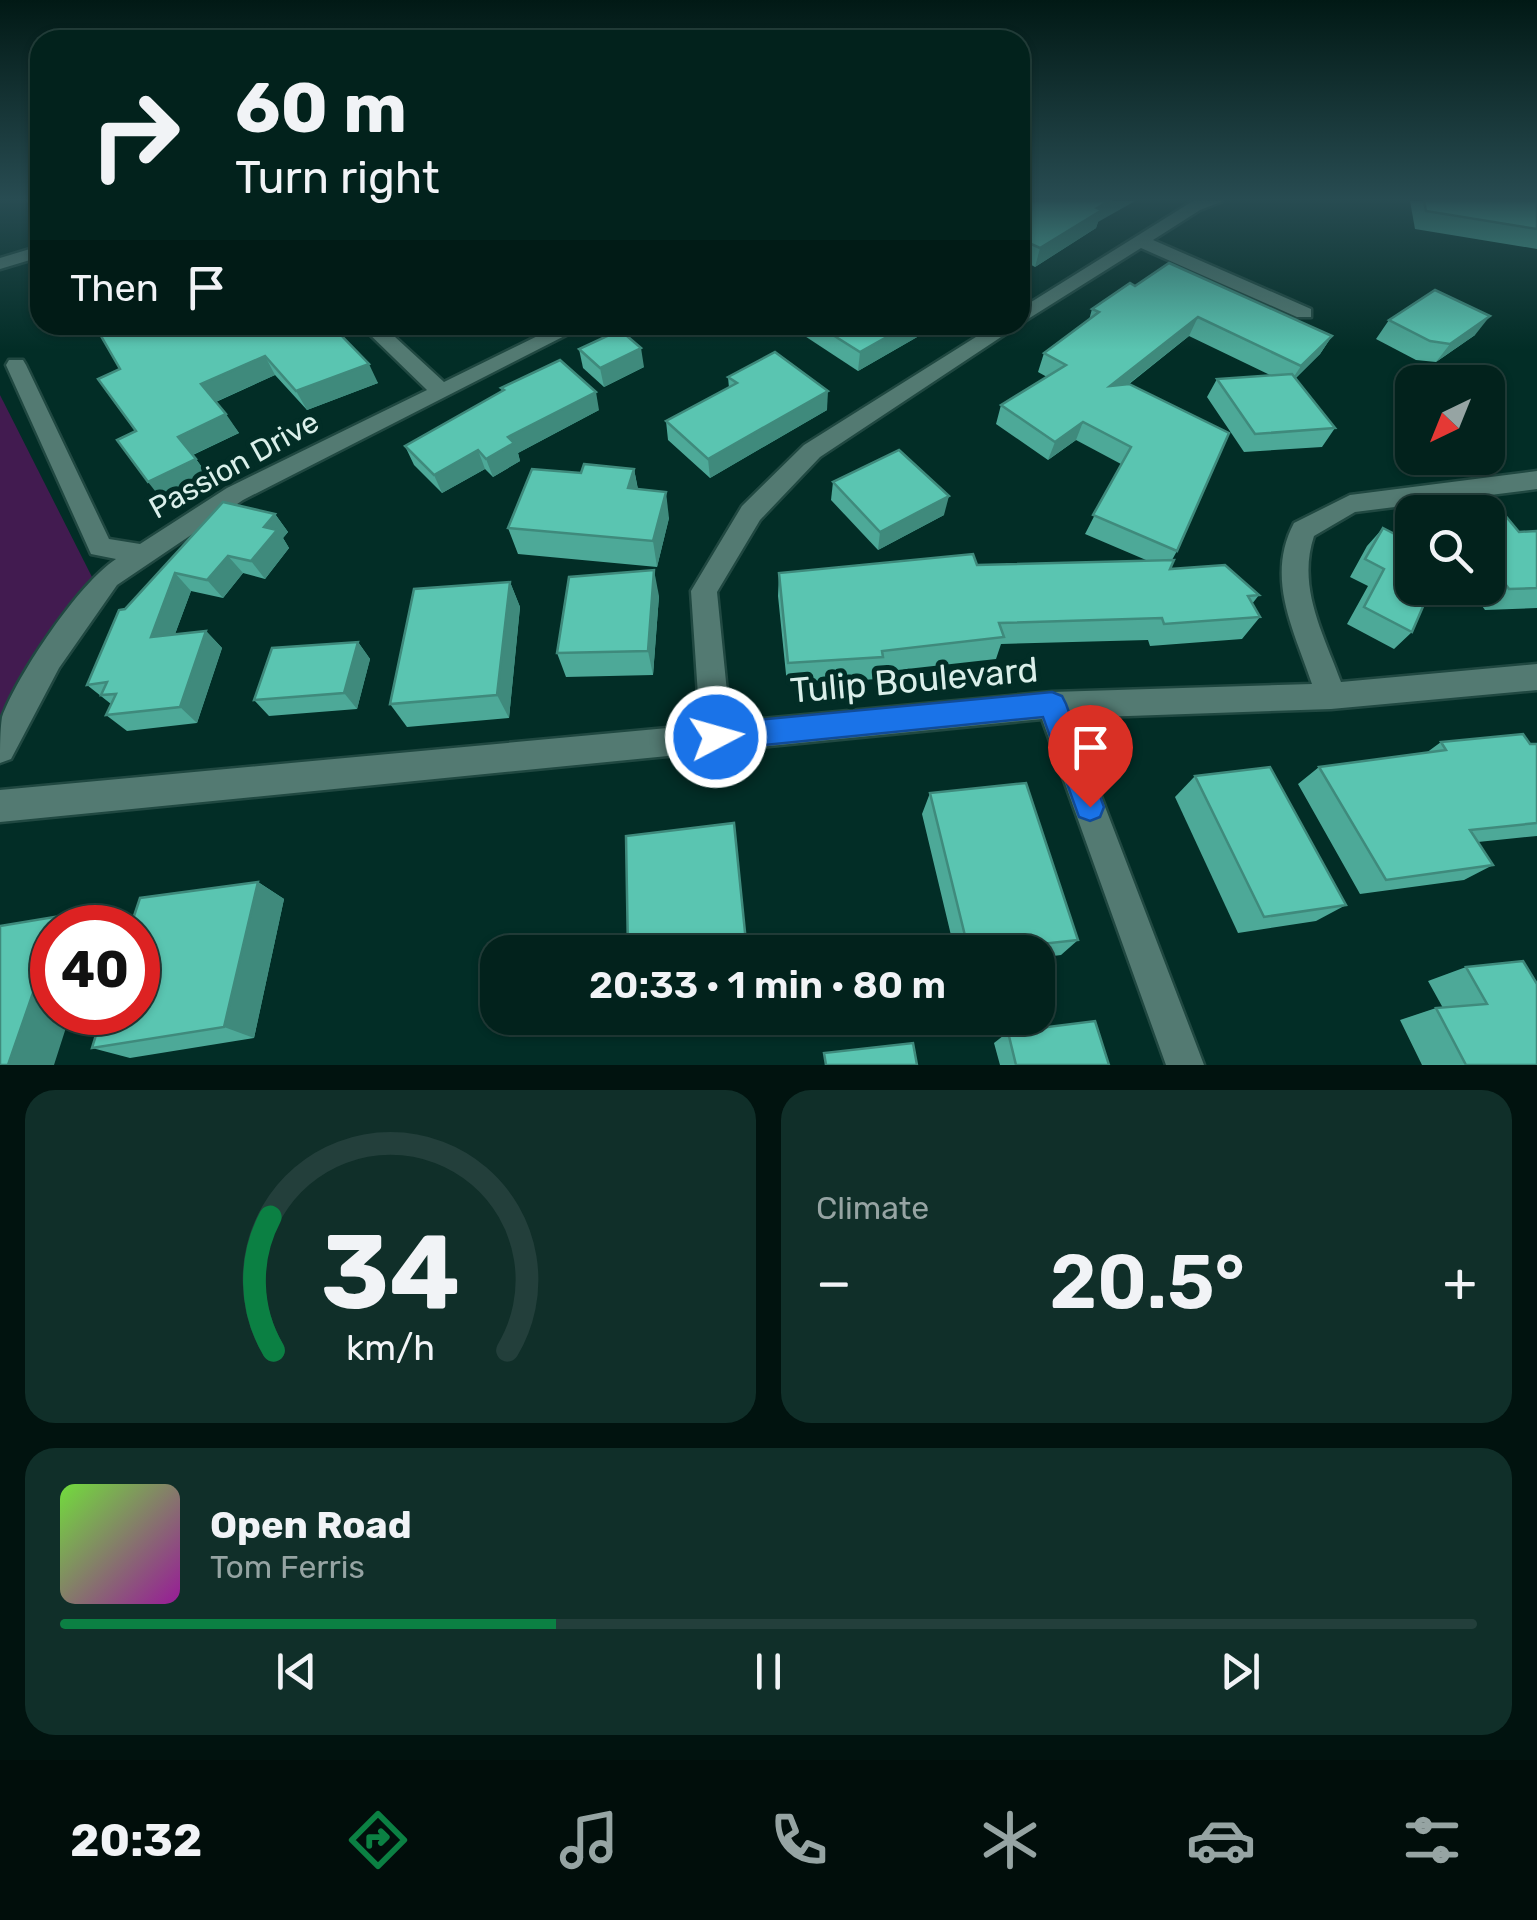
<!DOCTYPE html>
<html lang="en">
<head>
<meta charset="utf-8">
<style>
  :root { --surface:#02221c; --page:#102f29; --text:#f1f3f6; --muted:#96a4a3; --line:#233f3b; --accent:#0b8043 }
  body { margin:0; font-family:Rubik,sans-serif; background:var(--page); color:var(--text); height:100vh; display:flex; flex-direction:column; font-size:38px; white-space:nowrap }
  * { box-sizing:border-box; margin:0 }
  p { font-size:32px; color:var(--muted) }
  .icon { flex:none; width:55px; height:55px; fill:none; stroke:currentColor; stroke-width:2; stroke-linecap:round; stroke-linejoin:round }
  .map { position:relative; height:1065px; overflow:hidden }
  .sheet { display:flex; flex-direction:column; gap:25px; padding:25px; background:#01130f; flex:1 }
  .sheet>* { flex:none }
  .top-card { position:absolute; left:30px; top:30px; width:1000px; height:305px; border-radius:30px; box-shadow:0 2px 8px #0004,0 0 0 2px var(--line); background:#02221c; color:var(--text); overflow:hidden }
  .needle { width:65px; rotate:223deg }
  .controls { position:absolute; left:1395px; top:365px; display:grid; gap:20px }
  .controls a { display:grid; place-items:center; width:110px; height:110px; border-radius:20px; background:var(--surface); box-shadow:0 2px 8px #0004,0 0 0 2px var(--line); font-size:50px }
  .speed { position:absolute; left:30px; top:905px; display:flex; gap:20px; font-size:50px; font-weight:700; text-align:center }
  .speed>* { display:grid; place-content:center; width:130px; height:130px; border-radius:50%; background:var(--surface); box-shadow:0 2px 8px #0004,0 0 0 2px var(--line); line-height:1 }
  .speed .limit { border:15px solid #d22; background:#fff; color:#111 }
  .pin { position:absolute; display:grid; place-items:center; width:85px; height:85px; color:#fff; margin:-102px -42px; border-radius:50% 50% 50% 0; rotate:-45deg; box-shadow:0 0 10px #0007 }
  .pin .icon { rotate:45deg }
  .me { position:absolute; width:110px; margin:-55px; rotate:84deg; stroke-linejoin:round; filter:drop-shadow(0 0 8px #0008) }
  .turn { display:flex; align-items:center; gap:35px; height:210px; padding:0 40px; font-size:45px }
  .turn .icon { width:130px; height:130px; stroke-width:2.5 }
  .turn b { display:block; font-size:70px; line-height:85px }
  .then { display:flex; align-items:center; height:95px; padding:0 40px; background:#0003; gap:20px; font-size:38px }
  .big { font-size:75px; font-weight:600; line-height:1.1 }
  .sheet .card { flex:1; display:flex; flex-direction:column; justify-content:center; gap:15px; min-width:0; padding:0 35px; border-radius:30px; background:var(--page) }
  .sheet .dial { align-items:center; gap:0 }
  .dial svg { height:260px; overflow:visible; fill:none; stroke:var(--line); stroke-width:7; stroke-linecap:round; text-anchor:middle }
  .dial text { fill:var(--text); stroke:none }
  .song { display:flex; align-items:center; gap:30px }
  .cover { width:120px; height:120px; border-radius:15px; background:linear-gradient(135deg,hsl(100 70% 55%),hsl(300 70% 35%)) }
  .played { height:10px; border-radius:5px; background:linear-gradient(90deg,var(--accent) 35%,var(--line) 35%) }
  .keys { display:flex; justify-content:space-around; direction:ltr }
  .heat { display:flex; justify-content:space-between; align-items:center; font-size:55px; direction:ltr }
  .sheet .tiles { flex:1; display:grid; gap:25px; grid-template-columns:1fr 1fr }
  .card:last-child { grid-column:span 2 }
  .trip { position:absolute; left:480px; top:935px; width:575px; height:100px; border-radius:30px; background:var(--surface); box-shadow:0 2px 8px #0004,0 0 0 2px var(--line); font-weight:600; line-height:100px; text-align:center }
  .tab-bar { display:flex; height:160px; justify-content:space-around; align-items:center; background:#010e0b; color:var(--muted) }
  .tab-bar .icon { width:70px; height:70px }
  .tab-bar .active { color:var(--accent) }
  .tab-bar b { font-size:45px; color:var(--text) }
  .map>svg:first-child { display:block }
  .green { fill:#421b50 }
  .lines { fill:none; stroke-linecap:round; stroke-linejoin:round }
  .minor-casing { stroke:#204841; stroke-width:5 }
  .minor { fill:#537a72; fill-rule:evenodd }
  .wall { fill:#4da998 }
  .shaded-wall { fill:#3f8a7c }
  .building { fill:#5ac5b1; stroke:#3f8a7c; stroke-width:2.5 }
  .route { fill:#1a73e8; stroke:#114b97; stroke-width:2.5 }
  .labels { text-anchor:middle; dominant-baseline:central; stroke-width:10; stroke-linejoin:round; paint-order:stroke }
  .street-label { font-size:30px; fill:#daefea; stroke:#022d26 }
  .near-street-label { font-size:35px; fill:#daefea; stroke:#022d26 }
</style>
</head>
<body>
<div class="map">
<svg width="1537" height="1065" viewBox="0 0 1537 1065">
  <rect width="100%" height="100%" fill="#022d26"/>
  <path class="green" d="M0,395l92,182 -92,139z"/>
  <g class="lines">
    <defs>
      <g id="minor">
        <path d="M1193,201h30l-23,9 -47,30 158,69v8h-14l-156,-69 -121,76v-15z"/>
        <path d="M40,246v11l-40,12v-11z"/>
        <path d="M360,325h22l62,57 116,-57h26l-343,175 -126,85 -58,83 -48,91 -11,4c0,-14 0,-33 2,-46 16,-43 77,-134 114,-158l-25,-5 -85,-189 3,-5h14l3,5 83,174 31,5 87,-56 200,-98z"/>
        <path d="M995,325h24l-199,132 -60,63 -43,72 13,130 322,-30 260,-8c-18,-54 -47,-106 -18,-161l56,-28 187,-24v18l-182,23 -41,24c-17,51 9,97 27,146l196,-18v26l-206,19 -260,9 133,347h-38l-124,-346 -1042,103v-32l700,-65 -9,-134 51,-85 62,-61z"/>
      </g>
    </defs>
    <use href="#minor" class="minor-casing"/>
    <use href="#minor" class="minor"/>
  </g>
  <g class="wall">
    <path d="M1020,201l78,21 -2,6 -61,39 -11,-6z"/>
    <path d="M1410,201h127v48l-122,-20z"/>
    <path d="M1135,286l197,50 -12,18 -24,24 39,50 -13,19 -78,5 -37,-55 10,-18 53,-4 -81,-39 -61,49 49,166 -5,9 -2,9 89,26 -7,9 8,13 -18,22 -92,7 -2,-6 -147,4 -5,15 -116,13 -1,7 -92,5 -9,-88 1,-23 367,-13 -61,-26 36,-70 -45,-24 -28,20 -52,-36 5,-19 46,-28 -9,-5 6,-19 45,-33 3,-11z"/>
    <path d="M1389,320l86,15 -39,27 -20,-2 -40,-21z"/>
    <path d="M331,325l47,58 -71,27 -32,-35 -59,27 23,31 -46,22 16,22 -46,24 -27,-70 -16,-62z"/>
    <path d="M458,325h41l-26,11z"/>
    <path d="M788,325h150l-80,46z"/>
    <path d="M579,349l65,18 -40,20 -21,-19z"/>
    <path d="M728,377l99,33 -117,68 -42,-38 -2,-19 63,-33z"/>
    <path d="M501,388l98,22 -81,43 2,8 -27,16 -8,-8 -43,24 -28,-28 -9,-19 97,-55z"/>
    <path d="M634,469l4,20 31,29 -12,49 -139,-13 -10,-26 73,-55z"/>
    <path d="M833,482l111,33 -66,35 -47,-50z"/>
    <path d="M223,502l52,12 13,18 -5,6 6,10 -24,31 -22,-6 -20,25 -32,-7 -16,43 31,-3 16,17 -25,75 -70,8 -21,-16 5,-11 -24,-19 38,-76z"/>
    <path d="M1488,515l31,17 18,-1v77l-52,2 -16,-22h19z"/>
    <path d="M1383,528l29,104 -18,17 -47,-25 21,-38 -18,-9 17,-31z"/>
    <path d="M510,582l10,25 -11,111 -102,9 -17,-23z"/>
    <path d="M659,596l-6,79 -87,2 -9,-24z"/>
    <path d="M358,642l12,17 -13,50 -88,7 -15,-16z"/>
    <path d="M1441,742l96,2v92l-59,6 15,23 -29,15 -104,14 -62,-110 21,-17 107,-14z"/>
    <path d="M1195,776l151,129 -30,16 -78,12 -63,-136z"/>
    <path d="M930,793l148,147 -17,15 -23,3v-6h-83l-33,-138z"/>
    <path d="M258,882l26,17 -30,139 -124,20 -38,-10z"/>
    <path d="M1466,967l71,98h-115l-22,-45 36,-12h7l-15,-27z"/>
    <path d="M1008,1032l101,33h-109l-6,-22z"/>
  </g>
  <g class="shaded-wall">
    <path d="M1109,201h26l-37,21 -2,6 -61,39 5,-19 57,-40z"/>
    <path d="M1029,243l-5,18 -4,2v-15z"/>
    <path d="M1490,316l-15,19 -39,27 14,-18z"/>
    <path d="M1198,317l-9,19 -86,68 7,-18z"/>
    <path d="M469,325h30l-26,11z"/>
    <path d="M908,325h30l-80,46 2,-19z"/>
    <path d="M1332,336l-12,18 -31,30 12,-18z"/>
    <path d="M641,348l3,19 -40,20 -4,-19z"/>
    <path d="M265,356l10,19 -62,28 -12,-19z"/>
    <path d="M369,364l9,19 -71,27 -11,-19z"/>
    <path d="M828,391l-1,19 -117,68 -2,-19z"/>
    <path d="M596,392l3,18 -81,43 2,8 -27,16 -7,-18 22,-22z"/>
    <path d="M226,414l13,19 -47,22 -14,-18z"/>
    <path d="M1083,422l-7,18 -28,20 7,-18z"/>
    <path d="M478,450l7,19 -43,24 -8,-18z"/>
    <path d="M196,459l13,18 -46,24 -15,-19z"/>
    <path d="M634,469l5,27 -11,-8z"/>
    <path d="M666,492l3,26 -12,49 -4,-26z"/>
    <path d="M949,496l-5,19 -66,35 2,-18z"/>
    <path d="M275,514l13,18 -5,6 6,10 -24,31 -14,-18 13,-34z"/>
    <path d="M228,556l15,17 -20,25 -16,-18z"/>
    <path d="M654,570l5,26 -6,79 -5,-24z"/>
    <path d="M175,573l16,18 -23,62 -17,-16z"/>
    <path d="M510,582l10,25 -11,111 -12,-23z"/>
    <path d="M206,631l16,17 -25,75 -17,-16z"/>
    <path d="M358,642l12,17 -13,50 -13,-16z"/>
    <path d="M258,882l26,17 -30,139 -30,-11z"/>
    <path d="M60,916l26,12h-30z"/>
    <path d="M52,938v74h19l-17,53h-46z"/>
  </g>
  <g class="building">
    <path d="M28,201h12v8l-5,2z"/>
    <path d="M1020,201h89l-12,7 5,2 -62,38 -11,-5 -9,5z"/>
    <path d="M1424,201h113v28l-111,-18z"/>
    <path d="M1169,263l163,73 -31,30 -103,-49 -88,69 19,-2 100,49 -52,118 -84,-36 38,-68 -48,-25 -28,20 -54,-37 65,-40 -22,-12 55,-41 -7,-3 38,-26 5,3z"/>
    <path d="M1435,290l55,26 -40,28 -20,-3 -41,-21z"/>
    <path d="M100,325h231l38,39 -73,27 -31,-35 -64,28 25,30 -48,23 18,22 -48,23 -31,-42 19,-9 -38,-52 22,-10 -23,-40 4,-2z"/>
    <path d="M817,325h91l-48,27z"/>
    <path d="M620,330l21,18 -41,20 -21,-19z"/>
    <path d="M775,352l53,39 -120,68 -42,-38 71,-38 -9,-6z"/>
    <path d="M560,360l36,32 -88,45 6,6 -28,16 -8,-9 -44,25 -29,-29 99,-56 -3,-2z"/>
    <path d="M1292,374l43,54 -80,6 -38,-55z"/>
    <path d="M899,450l50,46 -69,36 -47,-50z"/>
    <path d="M584,464l50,5 -6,19 38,4 -13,49 -145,-13 24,-59 49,4z"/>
    <path d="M223,502l52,12 -11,13 13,3 -26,31 -23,-5 -21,24 -32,-7 -24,64 55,-6 -26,76 -74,8 10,-21 -15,1 6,-13 -20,3 32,-75 6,-1z"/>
    <path d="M1504,514l15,18 18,-1v57l-28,1 -21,-28v-46z"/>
    <path d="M1383,528l29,15v45h19l-19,44 -48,-25 20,-38 -19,-10z"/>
    <path d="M973,554l4,11 197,-5 -4,9 55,-4 34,30 -11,1 12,21 -96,7 -2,-6 -163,5 5,14 -122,14 1,6 -95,6 -9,-90z"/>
    <path d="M654,570l-6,81 -91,2 12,-76z"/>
    <path d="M510,582l-13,113 -107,9 24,-115z"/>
    <path d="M358,642l-14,51 -90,7 18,-52z"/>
    <path d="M1523,734l7,10h7v79l-67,7 23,35 -107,15 -67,-113 127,-17 -5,-8z"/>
    <path d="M1270,767l76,138 -82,12 -69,-141z"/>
    <path d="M1026,783l52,157 -109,12 -39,-159z"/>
    <path d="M734,823l13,129h-119l-2,-116z"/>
    <path d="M258,882l-34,145 -132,21 11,-36h35v-84h-8l10,-30z"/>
    <path d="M60,916l-4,12h-4v10l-44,127h-8v-139z"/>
    <path d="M1523,961l14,23v81h-71l-30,-57 51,-4 -21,-37z"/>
    <path d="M1095,1021l14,44h-93l-8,-33z"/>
    <path d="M913,1043l4,22h-91l-2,-12z"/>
  </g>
  <linearGradient id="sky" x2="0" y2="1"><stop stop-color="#011915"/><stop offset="0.57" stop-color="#284c52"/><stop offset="1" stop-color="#284c52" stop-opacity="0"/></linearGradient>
  <rect width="1537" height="350" fill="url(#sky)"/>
  <path class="route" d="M1052,692l10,4 4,8 38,103 -4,10 -10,4 -11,-4 -36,-100 -327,33 -10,-4 -4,-9 4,-9 10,-4z"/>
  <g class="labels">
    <g class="street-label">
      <text transform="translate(234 465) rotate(-29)">Passion Drive</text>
    </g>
    <g class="near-street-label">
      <text transform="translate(914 680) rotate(-5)">Tulip Boulevard</text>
    </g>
  </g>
</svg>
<div class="controls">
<a><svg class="needle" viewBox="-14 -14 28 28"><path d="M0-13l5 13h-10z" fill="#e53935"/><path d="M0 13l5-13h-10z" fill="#96a4a3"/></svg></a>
<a><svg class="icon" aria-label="search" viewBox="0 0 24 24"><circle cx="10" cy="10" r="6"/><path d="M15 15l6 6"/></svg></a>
</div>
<div class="speed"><div class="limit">40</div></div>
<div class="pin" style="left:1090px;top:807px;background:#d93025"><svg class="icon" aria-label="arrive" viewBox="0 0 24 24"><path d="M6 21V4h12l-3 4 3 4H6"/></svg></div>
<svg class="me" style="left:716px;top:737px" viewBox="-20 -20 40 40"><circle r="17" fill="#1a73e8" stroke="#fff" stroke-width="3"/><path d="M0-11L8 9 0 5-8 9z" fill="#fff"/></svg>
<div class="trip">20:33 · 1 min · 80 m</div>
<div class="top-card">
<div class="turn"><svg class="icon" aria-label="right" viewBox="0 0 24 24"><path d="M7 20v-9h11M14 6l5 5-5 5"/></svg><div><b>60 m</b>Turn right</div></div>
<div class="then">Then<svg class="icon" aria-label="arrive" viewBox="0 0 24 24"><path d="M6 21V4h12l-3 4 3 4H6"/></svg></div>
</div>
</div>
<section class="sheet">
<div class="tiles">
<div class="card dial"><svg viewBox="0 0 100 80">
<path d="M14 69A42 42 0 1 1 86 69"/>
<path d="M14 69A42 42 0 0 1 13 28" stroke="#0b8043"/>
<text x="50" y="56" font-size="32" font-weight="700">34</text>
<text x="50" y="72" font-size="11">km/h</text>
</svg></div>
<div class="card"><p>Climate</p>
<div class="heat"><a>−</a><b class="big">20.5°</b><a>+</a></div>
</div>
<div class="card">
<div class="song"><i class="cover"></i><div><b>Open Road</b><p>Tom Ferris</p></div></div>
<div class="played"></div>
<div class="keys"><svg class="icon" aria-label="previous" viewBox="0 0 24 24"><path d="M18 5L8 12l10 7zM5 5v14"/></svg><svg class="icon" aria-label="pause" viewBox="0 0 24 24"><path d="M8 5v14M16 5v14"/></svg><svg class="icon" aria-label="next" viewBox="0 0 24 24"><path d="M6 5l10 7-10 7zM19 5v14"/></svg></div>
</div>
</div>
</section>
<nav class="tab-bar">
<b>20:32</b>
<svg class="icon active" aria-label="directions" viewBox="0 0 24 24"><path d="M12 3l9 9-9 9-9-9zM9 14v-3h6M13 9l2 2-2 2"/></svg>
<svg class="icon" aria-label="music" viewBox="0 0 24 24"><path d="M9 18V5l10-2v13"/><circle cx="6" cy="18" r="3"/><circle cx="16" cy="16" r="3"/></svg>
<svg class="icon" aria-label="phone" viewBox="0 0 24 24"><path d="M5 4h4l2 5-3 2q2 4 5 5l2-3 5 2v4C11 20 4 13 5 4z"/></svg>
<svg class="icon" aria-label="climate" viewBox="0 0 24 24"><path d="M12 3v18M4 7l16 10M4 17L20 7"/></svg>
<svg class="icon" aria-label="car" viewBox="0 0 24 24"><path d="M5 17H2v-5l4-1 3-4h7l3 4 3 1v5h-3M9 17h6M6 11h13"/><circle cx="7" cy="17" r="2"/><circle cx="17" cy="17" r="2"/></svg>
<svg class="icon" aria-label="filters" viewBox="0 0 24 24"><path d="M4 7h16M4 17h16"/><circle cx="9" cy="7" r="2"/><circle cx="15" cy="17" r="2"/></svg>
</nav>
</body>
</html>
